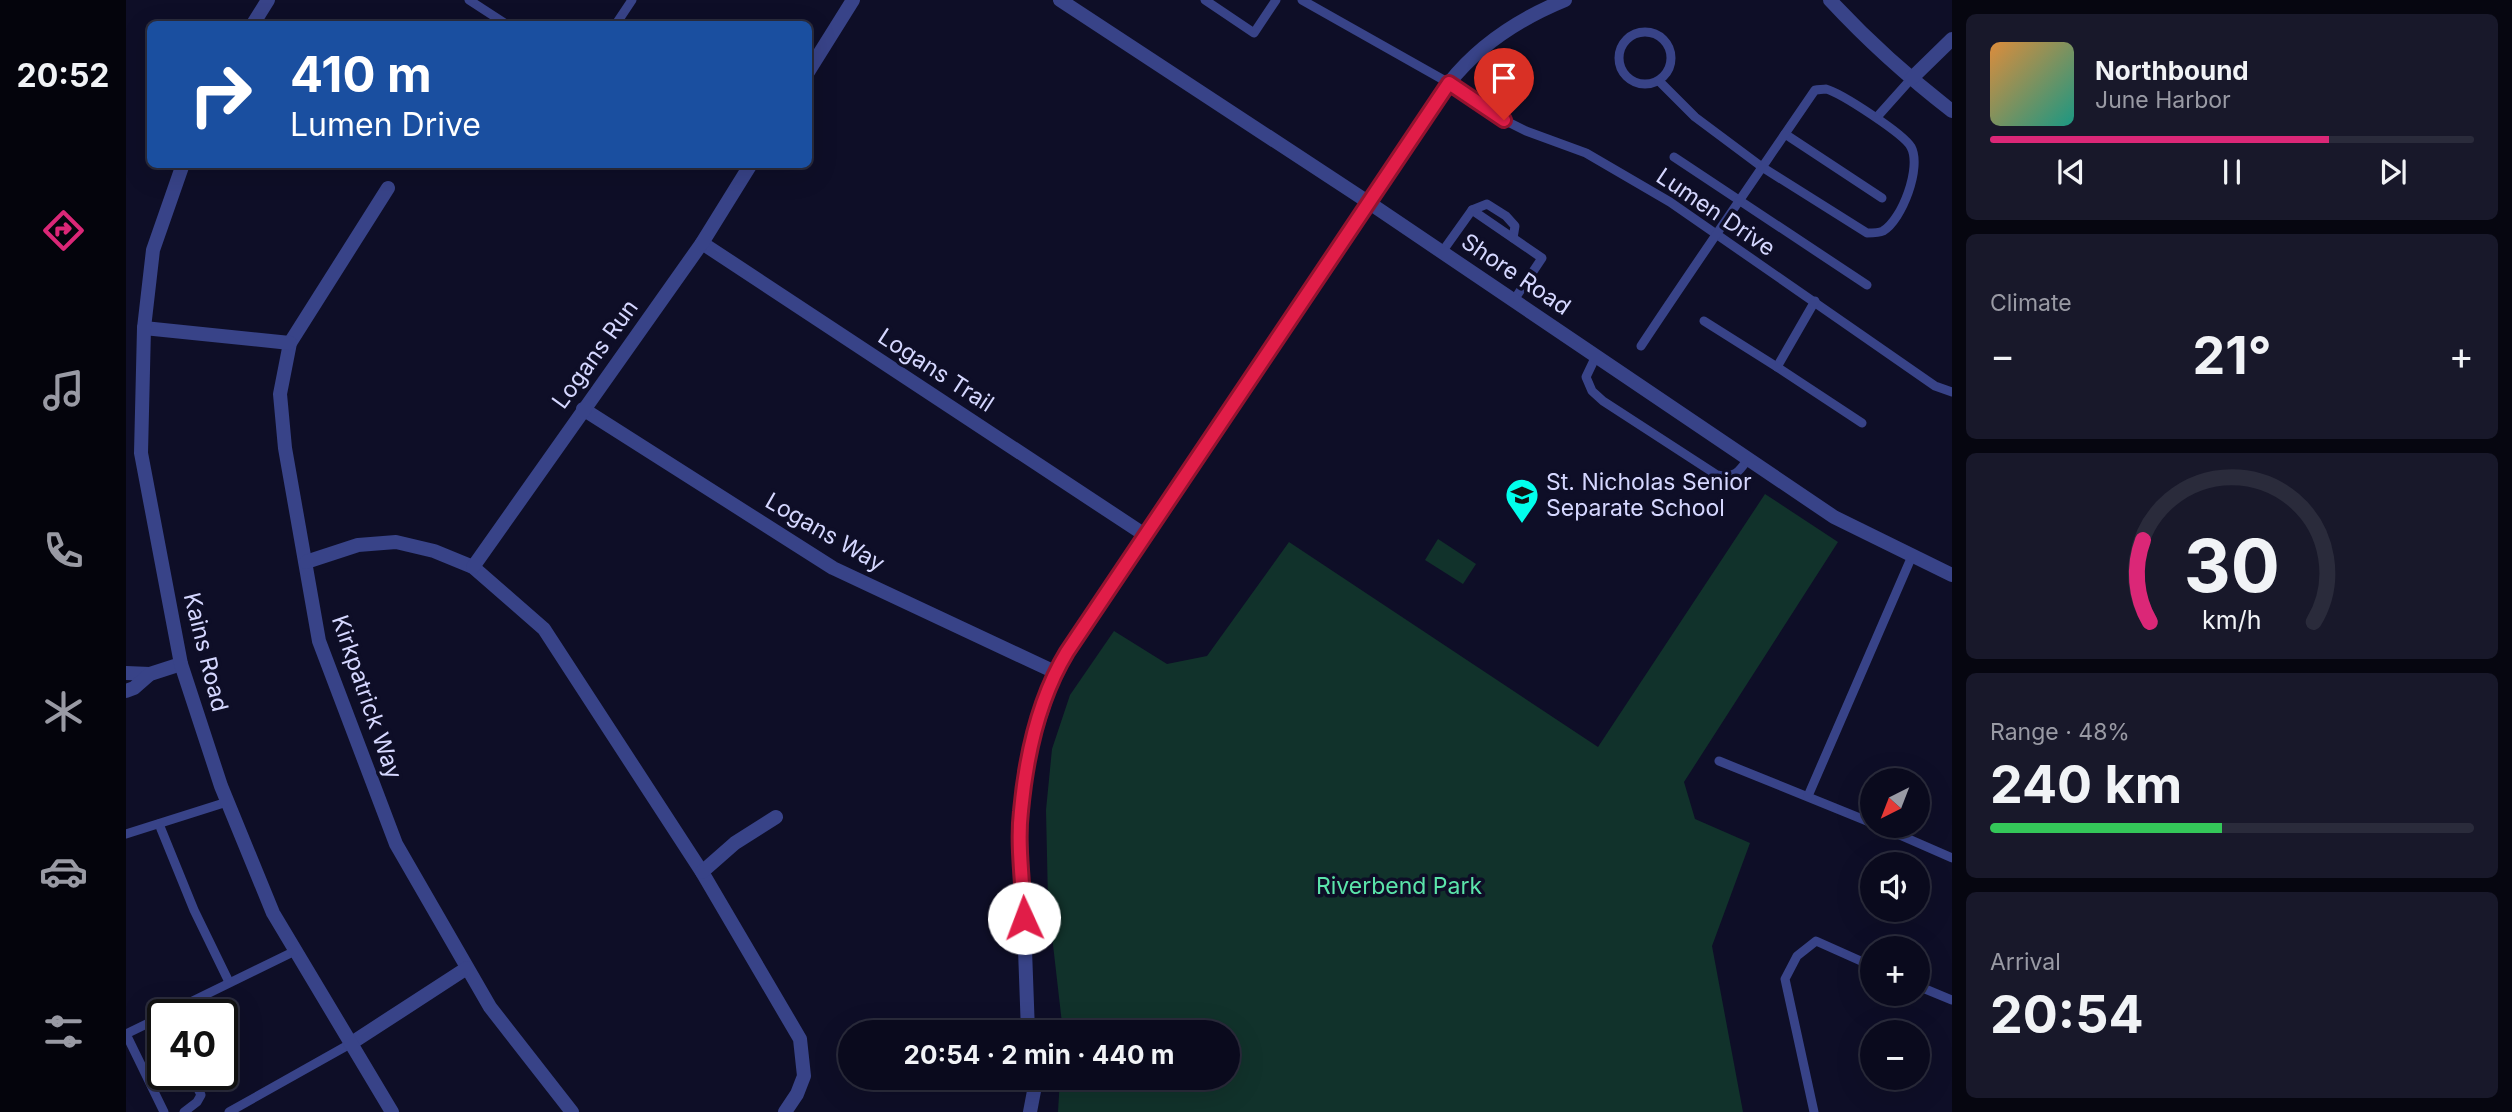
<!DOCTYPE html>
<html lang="en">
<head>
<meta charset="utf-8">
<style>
  :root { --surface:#0a0a1d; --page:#18182a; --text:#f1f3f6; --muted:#999aa4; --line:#2a2b3b; --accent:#db2777 }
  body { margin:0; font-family:Inter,sans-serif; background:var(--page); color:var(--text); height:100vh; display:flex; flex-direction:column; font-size:26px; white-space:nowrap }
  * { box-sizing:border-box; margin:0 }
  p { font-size:23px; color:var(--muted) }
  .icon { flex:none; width:38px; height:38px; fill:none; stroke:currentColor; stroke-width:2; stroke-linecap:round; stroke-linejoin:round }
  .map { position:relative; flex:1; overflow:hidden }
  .panel { display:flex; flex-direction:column; gap:14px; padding:14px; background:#060610; width:560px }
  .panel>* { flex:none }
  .top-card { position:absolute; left:21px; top:21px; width:665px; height:147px; border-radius:10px; box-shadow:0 7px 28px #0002,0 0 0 2px var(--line); background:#1a4fa0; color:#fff; overflow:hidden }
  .needle { width:46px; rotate:222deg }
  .buttons { position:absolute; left:1734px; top:768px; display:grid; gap:14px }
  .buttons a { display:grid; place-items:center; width:70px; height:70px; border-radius:50%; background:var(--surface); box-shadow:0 7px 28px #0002,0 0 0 2px var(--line); font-size:35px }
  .speed { position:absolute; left:21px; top:999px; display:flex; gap:14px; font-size:35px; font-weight:700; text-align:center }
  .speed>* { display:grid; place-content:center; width:91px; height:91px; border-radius:50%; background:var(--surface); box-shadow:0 7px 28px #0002,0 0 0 2px var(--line); line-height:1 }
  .speed .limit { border:4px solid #111; border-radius:10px; background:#fff; color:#111 }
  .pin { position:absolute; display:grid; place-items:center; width:60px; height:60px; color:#fff; margin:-72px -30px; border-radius:50% 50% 50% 0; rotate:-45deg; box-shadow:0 0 7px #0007 }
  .pin .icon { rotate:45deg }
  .me { position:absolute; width:77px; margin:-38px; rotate:358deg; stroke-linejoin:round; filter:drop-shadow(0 0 5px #0008) }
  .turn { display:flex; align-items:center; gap:24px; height:147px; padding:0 28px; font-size:32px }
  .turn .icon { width:91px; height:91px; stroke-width:2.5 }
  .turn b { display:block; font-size:49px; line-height:60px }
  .big { font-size:52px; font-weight:700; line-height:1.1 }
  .panel .widget { flex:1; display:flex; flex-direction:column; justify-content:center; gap:10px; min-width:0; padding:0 24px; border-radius:10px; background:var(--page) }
  .panel .dial { align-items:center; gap:0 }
  .dial svg { height:182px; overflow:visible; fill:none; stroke:var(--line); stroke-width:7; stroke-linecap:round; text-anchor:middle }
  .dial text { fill:var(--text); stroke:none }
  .song { display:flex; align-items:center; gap:21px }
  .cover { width:84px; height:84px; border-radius:10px; background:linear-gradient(135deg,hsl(30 70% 55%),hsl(170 70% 35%)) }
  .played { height:7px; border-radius:4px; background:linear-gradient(90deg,var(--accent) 70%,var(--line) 70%) }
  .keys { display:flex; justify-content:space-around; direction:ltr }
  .heat { display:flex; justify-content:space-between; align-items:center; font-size:38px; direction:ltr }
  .charge { height:10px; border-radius:5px; background:linear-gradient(90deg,#34c759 48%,var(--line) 0) }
  .trip { position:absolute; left:712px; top:1020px; width:402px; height:70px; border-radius:35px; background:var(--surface); box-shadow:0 7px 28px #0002,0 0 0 2px var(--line); font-weight:700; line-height:70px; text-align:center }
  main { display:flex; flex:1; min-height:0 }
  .dock { display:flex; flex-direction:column; width:126px; justify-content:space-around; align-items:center; background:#04040c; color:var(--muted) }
  .dock .icon { width:49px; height:49px }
  .dock .current { color:var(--accent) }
  .dock b { font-size:32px; color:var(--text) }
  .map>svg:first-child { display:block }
  .green { fill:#11322b }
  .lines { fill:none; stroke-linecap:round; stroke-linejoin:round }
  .service { stroke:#384388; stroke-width:9 }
  .minor { stroke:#384388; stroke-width:14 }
  .tertiary { stroke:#384388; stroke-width:14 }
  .route-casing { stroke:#92132f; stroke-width:18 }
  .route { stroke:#e11d48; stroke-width:12 }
  .labels { text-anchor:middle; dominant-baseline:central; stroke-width:7; stroke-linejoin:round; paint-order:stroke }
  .street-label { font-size:23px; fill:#d5d7ff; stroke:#0e0e27 }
  .poi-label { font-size:23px; fill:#d5d7ff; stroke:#0e0e27; text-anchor:start }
  .park-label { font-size:23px; fill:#5be4aa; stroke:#0e0e27 }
</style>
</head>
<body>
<main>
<nav class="dock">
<b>20:52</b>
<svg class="icon current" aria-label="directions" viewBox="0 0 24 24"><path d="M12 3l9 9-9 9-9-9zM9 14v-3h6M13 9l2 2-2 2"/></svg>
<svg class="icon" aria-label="music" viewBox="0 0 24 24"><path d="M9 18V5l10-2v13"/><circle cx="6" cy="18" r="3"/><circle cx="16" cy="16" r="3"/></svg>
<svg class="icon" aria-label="phone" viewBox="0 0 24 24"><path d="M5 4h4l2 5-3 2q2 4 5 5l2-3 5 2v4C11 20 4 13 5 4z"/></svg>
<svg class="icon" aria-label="climate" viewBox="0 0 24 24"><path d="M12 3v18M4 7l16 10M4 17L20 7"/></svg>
<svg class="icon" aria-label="car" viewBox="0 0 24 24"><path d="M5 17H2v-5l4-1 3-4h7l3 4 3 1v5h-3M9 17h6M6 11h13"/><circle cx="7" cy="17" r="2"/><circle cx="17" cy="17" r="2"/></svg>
<svg class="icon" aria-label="filters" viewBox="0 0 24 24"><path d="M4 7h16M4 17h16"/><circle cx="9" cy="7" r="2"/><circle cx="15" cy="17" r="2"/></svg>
</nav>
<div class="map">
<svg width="1826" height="1112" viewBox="0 0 1826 1112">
  <rect width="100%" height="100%" fill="#0e0e27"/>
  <g class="green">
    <path d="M1639,494l73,48 -154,240 11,37 55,24 -38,103 31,166h-685l2,-34h168v-46h-165l-15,-131 -2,-91 6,-61 18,-54 44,-64 53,33 40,-8 82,-114 309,205z"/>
    <path d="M1312,539l38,25 -13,20 -38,-24z"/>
  </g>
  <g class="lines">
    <g class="service">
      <path d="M343,0l37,24"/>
      <path d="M1079,0l49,33 22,-33"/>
      <path d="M1176,0l147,83 55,37 22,11 60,22 84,49 265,184 17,6"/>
      <path d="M490,24l16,-24"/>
      <circle cx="1519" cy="58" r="26"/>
      <path d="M1751,117l34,-38"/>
      <path d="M1659,134l97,64"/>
      <path d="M1548,157l193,128"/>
      <path d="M1346,210l15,-6 19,12 9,10 -2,12"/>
      <path d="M1316,252l30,-42 70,48 -28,42"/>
      <path d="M1689,301l-38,66 85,56"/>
      <path d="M1578,321l73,46"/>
      <path d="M1515,346c57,-86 116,-171 174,-256 2,0 9,-1 11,-1 15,4 78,45 85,58 11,20 -9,73 -28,84 -4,2 -11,2 -16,2l-105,-66 -67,-50 -36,-36"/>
      <path d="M1470,356l-10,21 6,14 11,10 114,74c17,4 22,-3 31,-16"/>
      <path d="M1593,761l153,62"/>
      <path d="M1682,796l104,-240"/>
      <path d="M33,824l35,86 35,72"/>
      <path d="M1753,826l73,32"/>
      <path d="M0,834l101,-32"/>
      <path d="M1792,986l34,14"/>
      <path d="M38,1015l131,-64"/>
      <path d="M37,1016l-37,18 38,78"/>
      <path d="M58,1112l13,-10 4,-7 -10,-21"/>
      <path d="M103,1112l121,-68"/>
      <path d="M1688,1112l-29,-133 12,-23 19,-15 56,25"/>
    </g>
    <g class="minor">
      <path d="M1704,0c38,41 78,77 122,111"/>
      <path d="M682,72l45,-72"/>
      <path d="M1785,79l41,-40"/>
      <path d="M262,188l-98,155 -10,51 5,54 34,193 77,203 94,163 82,105"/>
      <path d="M576,243l443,292"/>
      <path d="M18,328l146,15"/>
      <path d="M457,409l250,159 222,104"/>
      <path d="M180,562l52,-17 38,-3 38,9 39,16 71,62 158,243 98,167 4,37 -7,18 -12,18"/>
      <path d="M347,567l229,-324 49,-79"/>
      <path d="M0,673l24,1"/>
      <path d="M0,691l8,-3 16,-14 31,-10"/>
      <path d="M576,872l33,-29 41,-26"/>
      <path d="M224,1044l117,-76"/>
    </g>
    <g class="tertiary">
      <path d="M934,0l308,202 466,315 118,58"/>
      <path d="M127,24l15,-24"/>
      <path d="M57,164l-30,86 -9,78 -3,125 40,211 40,122 52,127 119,199"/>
      <path d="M902,1032l-8,-220 12,-70 23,-70 394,-589c30,-38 72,-65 116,-83"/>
      <path d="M904,1112l4,-21 -1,-13"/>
    </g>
  </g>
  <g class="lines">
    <defs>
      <path id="route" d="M898,918c-1,-35 -7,-73 -3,-107 5,-54 18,-113 46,-159l382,-569 55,37"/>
    </defs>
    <use href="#route" class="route-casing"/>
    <use href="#route" class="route"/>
  </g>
  <defs>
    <symbol id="school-pin" viewBox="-11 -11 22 30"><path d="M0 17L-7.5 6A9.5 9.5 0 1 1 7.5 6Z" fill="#01ffec" stroke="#0e0e27"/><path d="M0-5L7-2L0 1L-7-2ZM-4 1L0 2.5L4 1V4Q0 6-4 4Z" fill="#111"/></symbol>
  </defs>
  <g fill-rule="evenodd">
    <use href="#school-pin" x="1377" y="476" width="38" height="52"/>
  </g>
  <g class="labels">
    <g class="street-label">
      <text transform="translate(1590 212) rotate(34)">Lumen Drive</text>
      <text transform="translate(1390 274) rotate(34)">Shore Road</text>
      <text transform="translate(469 354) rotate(-54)">Logans Run</text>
      <text transform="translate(810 370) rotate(33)">Logans Trail</text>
      <text transform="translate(699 532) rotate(30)">Logans Way</text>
      <text transform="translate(80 652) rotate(76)">Kains Road</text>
      <text transform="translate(241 697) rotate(71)">Kirkpatrick Way</text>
    </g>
    <g class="poi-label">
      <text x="1420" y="482">St. Nicholas Senior<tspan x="1420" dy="26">Separate School</tspan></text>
    </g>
    <g class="park-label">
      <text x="1273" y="886">Riverbend Park</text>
    </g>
  </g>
</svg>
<div class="buttons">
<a><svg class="needle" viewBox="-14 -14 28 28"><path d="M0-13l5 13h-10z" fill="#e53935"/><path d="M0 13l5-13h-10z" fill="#999aa4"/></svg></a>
<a><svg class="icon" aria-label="sound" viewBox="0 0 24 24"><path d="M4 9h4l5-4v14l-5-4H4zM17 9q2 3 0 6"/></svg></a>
<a>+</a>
<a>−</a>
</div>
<div class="speed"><div class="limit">40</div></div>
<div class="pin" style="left:1378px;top:120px;background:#d93025"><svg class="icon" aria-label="arrive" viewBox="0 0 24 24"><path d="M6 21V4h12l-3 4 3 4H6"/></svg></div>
<svg class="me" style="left:898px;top:918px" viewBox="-20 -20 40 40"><circle r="19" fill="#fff"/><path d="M0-13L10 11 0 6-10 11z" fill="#e11d48"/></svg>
<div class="trip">20:54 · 2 min · 440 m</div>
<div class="top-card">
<div class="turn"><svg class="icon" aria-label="right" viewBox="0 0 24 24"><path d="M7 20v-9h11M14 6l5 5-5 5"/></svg><div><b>410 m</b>Lumen Drive</div></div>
</div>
</div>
<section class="panel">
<div class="widget">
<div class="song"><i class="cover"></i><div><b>Northbound</b><p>June Harbor</p></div></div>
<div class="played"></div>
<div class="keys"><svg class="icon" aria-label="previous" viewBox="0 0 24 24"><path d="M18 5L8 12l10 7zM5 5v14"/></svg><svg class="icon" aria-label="pause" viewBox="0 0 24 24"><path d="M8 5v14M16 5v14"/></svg><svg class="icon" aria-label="next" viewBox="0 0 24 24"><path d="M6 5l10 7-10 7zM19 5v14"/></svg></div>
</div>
<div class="widget"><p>Climate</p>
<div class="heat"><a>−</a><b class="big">21°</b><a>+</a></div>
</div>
<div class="widget dial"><svg viewBox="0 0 100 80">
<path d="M14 69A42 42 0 1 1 86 69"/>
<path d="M14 69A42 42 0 0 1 11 33" stroke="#db2777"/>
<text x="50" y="56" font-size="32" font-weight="700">30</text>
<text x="50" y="72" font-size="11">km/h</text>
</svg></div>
<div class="widget"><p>Range · 48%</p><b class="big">240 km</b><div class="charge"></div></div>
<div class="widget"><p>Arrival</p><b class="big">20:54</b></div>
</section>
</main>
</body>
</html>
